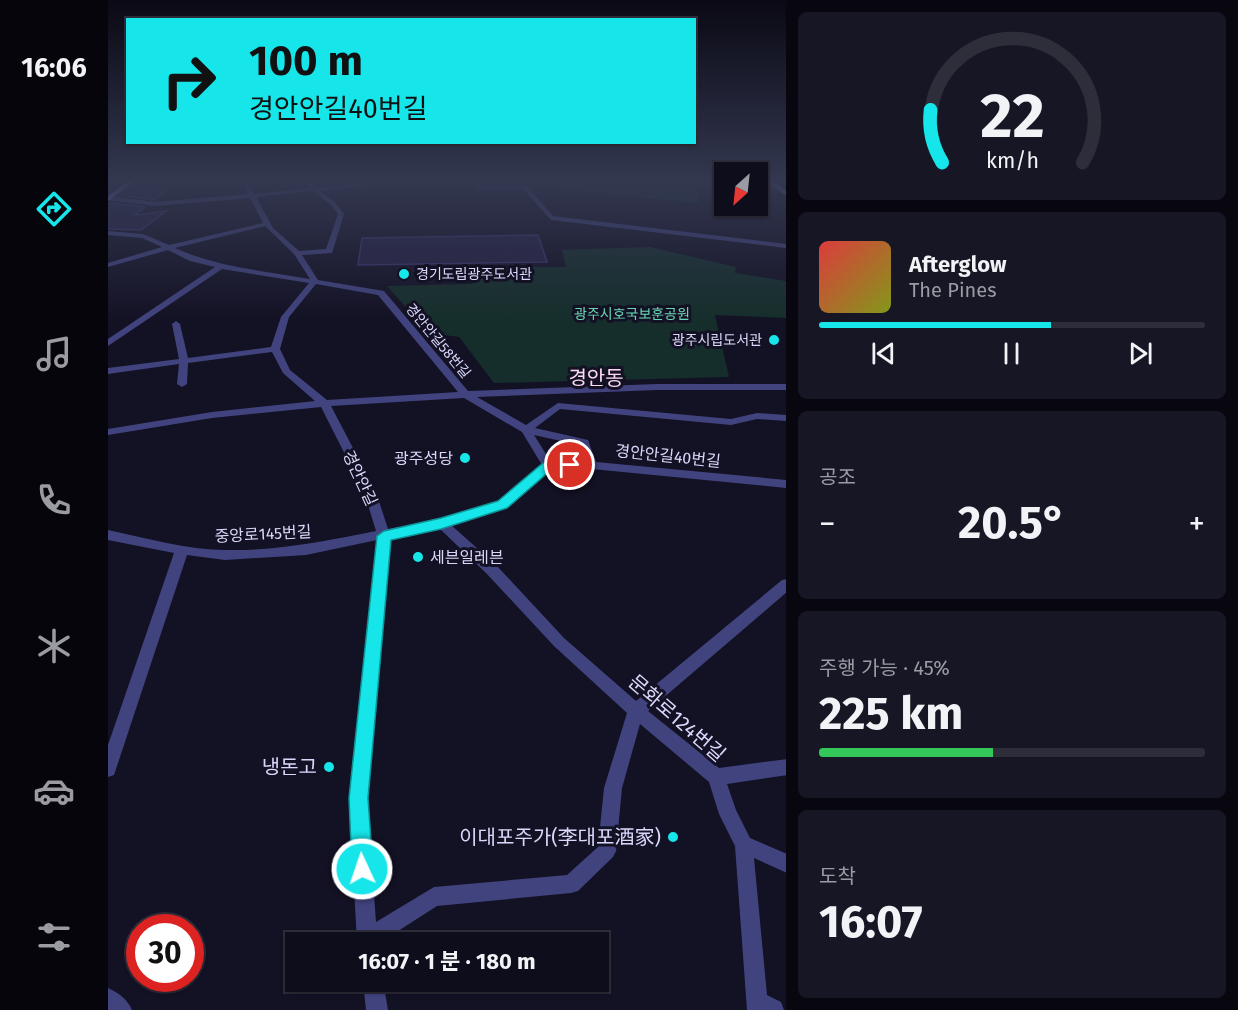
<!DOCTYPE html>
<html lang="ko">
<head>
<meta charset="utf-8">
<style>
  :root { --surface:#0e0d1b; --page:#171624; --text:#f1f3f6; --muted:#9b9ca3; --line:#2e2d3a; --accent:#16e5e9 }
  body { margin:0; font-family:"Fira Sans","Noto Sans KR",sans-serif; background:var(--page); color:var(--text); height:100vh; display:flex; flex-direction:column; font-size:22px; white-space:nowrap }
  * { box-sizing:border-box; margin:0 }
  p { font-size:20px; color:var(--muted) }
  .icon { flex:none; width:33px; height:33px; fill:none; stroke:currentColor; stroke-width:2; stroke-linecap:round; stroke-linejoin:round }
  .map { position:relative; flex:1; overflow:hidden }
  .drawer { display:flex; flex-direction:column; gap:12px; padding:12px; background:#08070f; width:452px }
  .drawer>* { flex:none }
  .banner { position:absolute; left:18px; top:18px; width:570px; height:126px; border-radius:0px; box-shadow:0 2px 4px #0004,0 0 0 2px var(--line); background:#16e5e9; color:#111; overflow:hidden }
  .needle { width:39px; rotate:207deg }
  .fabs { position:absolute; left:606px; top:162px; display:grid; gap:12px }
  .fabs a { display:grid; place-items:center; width:54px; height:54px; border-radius:0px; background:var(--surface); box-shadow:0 2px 4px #0004,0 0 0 2px var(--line); font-size:30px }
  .speed { position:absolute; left:18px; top:914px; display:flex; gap:12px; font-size:30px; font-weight:700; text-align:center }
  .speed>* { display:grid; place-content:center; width:78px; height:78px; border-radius:50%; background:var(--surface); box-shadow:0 2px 4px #0004,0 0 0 2px var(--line); line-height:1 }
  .speed .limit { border:9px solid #d22; background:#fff; color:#111 }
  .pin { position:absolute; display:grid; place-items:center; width:51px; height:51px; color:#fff; margin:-26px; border:3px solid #fff; border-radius:50%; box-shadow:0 2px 6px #0007 }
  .me { position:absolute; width:66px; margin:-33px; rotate:357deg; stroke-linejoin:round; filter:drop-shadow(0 0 4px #0008) }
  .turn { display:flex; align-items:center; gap:21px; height:126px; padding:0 24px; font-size:27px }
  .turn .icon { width:78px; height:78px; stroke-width:2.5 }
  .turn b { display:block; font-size:42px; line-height:51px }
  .big { font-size:45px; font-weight:700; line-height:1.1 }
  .drawer .tile { flex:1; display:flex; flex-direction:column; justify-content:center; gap:9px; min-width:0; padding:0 21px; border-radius:9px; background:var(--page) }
  .drawer .dial { align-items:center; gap:0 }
  .dial svg { height:156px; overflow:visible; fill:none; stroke:var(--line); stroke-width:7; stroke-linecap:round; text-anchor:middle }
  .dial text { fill:var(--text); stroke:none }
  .song { display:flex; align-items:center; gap:18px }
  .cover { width:72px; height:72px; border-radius:9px; background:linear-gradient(135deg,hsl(0 70% 55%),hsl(70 70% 35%)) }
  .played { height:6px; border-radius:3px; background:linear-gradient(90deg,var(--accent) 60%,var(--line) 60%) }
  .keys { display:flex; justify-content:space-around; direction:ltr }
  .heat { display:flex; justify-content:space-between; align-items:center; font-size:33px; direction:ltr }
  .charge { height:9px; border-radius:4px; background:linear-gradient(90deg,#34c759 45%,var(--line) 0) }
  .trip { position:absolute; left:177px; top:932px; width:324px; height:60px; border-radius:0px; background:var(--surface); box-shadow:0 2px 4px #0004,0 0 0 2px var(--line); font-weight:700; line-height:60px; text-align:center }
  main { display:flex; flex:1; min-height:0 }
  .tabs { display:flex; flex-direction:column; width:108px; justify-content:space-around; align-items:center; background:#06050b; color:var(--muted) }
  .tabs .icon { width:42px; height:42px }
  .tabs .active { color:var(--accent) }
  .tabs b { font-size:27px; color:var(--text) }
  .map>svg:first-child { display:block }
  .green { fill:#152e2b }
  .building { fill:#231f43; stroke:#3a336d; stroke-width:1.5 }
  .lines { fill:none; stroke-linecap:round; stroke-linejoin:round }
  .street { fill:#41437f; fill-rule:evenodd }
  .secondary { fill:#787ff2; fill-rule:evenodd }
  .route { fill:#16e5e9; stroke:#0e9597; stroke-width:1.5 }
  .poi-dot { fill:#16e5e9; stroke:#131124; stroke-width:2 }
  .labels { text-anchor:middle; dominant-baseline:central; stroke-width:6; stroke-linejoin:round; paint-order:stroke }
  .far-poi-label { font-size:14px; fill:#d9d8fb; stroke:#131124; text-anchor:start }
  .far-park-label { font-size:14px; fill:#6ad5b2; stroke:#131124 }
  .far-street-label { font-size:14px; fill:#d9d8fb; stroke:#131124 }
  .street-label { font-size:16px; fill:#d9d8fb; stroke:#131124 }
  .poi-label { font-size:16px; fill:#d9d8fb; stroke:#131124; text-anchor:end }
  .quarter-label { font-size:20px; fill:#fbdaf2; stroke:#131124 }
  .near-street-label { font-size:20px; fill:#d9d8fb; stroke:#131124 }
  .near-poi-label { font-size:20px; fill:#d9d8fb; stroke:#131124; text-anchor:end }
</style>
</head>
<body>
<main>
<nav class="tabs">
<b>16:06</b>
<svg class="icon active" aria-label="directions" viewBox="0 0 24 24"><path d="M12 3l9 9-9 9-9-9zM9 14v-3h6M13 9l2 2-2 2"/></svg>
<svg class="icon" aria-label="music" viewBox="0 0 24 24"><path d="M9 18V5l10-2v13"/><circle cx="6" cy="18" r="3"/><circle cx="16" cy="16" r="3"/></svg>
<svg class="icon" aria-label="phone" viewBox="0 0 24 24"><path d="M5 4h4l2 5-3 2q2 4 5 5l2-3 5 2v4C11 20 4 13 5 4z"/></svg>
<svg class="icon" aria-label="climate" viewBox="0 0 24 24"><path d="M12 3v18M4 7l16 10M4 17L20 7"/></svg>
<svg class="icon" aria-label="car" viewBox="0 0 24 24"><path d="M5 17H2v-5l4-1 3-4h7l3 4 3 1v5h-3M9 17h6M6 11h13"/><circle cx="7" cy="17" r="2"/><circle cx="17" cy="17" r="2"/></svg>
<svg class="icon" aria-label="filters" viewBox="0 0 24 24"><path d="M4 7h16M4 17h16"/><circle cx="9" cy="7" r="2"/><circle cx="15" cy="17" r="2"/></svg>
</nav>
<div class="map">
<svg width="679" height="1010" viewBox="0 0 679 1010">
  <rect width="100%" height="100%" fill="#131124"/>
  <g class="green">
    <path d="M446,181h143l1,22 -136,-13 2,-8z"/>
    <path d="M542,247l86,20 -1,6 51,8v37l-71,-3 14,62 -235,6 -35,-46 -30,-4 -42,-47 85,-2 2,-17h92l-4,-17z"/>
  </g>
  <g class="building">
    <path d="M24,186l35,4 -12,10 -35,-5z"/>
    <path d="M3,203l34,4 -10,8 31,-4 -25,19 -33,-1v-24z"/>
    <path d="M430,235l9,27 -189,3 4,-27z"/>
  </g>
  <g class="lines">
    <g class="street">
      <path d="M133,181h6l7,13 55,-6 -5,-7h6l6,6 81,-6 -3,2 -74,8 15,11 9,12 -12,39 -30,2 16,25 66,11 84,100 189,-7h130v6h-130l-180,7 49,28 32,-22 173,16 26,-6 30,2v6l-30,-2 -26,6 -171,-16 -25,19 53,12 8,22 191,18v8l-195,-19 -41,1 -45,38 -55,17 46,41 67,72 72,63 146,-121 5,-1v13l-139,119 71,57 68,-9v16l-60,9 9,26 14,28 37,16v19l-33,-15 13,137 14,7 3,8h-37l-12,-164 -16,-32 -10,-32 -69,-58 -18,64 -6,63 -3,6 -35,34 -7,2 -134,13 -56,36h-24l-8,-144 28,-258 -71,15 -81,5 -38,-5 -71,214 -2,6 -6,2v-32l66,-192 -66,-13v-10c38,8 79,20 118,20 51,1 101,-9 150,-19l-12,-39 -43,-85 -109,11 -104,17v-6l104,-17 103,-11 -32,-28 -11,-21 -84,11 -1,21 -5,3 -5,-3 2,-20 -71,10v-6l71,-9 -7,-35 4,-3 4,3 8,34 83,-11 10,-30 28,-34 -87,-14 -114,77v-7l107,-72 -25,-6 -22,-11 -60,17v-4l54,-16 -20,-9 -34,-3v-4l35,3 26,11 94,-22 -13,-25 -95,8 -47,-6v-4l47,6 93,-8zM205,191l18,14 7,9 -12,35 -27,2 -26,-23 -17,-31zM157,226l29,28 16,25c-46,-8 -93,-12 -135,-31zM208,284l62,11 80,97 -131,8 -37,-30 -10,-21 9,-32zM356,398l58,34 20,33 -44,37 -57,17 -53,10 -12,-37 -45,-86zM426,435l45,10 6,16 -34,1zM331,528l48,46 67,72 73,67 -23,75 -6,59 -31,28 -133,12 -58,35 -9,-124 23,-260z"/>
      <path d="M360,181h7l5,4 47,1 26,30 234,28v4l-236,-28 -28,-31h-44z"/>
      <path d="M255,981h20l5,29h-22z"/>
      <path d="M0,988c11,5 19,11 24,22h-24z"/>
    </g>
    <g class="secondary">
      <path d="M20,181h7l-27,20v-5z"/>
      <path d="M657,181h7l15,10v5z"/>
    </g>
  </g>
  <linearGradient id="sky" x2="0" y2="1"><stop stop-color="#0a0914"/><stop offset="0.56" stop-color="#333850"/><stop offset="1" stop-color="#333850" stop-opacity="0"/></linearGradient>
  <rect width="679" height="322" fill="url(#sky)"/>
  <path class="route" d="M462,461l5,1 1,3 -1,3 -24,2 -44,38 -66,21 -50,11 -23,258 5,71 -3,7 -8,3 -7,-3 -3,-7 -3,-71 28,-262 7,-5 57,-13 57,-17 45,-38z"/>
  <g class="poi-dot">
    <circle cx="296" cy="274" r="6"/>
    <circle cx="666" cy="340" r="6"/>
    <circle cx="357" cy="458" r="6"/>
    <circle cx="310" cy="557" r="6"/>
    <circle cx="221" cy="767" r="6"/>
    <circle cx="565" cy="837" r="6"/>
  </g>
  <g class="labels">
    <g class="far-poi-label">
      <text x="308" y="274">경기도립광주도서관</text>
      <text x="654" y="340" text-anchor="end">광주시립도서관</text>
    </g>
    <g class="far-park-label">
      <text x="524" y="314">광주시호국보훈공원</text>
    </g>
    <g class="far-street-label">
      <text transform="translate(330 341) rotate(50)">경안안길58번길</text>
    </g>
    <g class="street-label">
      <text transform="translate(560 456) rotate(6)">경안안길40번길</text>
      <text transform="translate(252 478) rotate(65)">경안안길</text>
      <text transform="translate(155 534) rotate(-3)">중앙로145번길</text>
    </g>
    <g class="poi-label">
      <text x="345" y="458">광주성당</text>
      <text x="322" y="557" text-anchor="start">세븐일레븐</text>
    </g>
    <g class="quarter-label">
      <text x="488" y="378">경안동</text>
    </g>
    <g class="near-street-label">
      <text transform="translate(569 718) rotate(41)">문화로124번길</text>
    </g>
    <g class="near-poi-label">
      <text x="209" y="767">냉돈고</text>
      <text x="553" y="837">이대포주가(李대포酒家)</text>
    </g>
  </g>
</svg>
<div class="fabs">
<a><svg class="needle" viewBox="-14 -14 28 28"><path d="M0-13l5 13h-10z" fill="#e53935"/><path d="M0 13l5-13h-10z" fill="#9b9ca3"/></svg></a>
</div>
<div class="speed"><div class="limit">30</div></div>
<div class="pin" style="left:462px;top:465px;background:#d93025"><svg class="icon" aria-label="arrive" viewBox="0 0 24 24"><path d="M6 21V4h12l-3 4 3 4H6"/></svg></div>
<svg class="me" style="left:254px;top:869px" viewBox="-20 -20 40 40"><circle r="17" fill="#16e5e9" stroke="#fff" stroke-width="3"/><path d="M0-11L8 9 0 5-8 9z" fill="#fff"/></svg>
<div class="trip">16:07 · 1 분 · 180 m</div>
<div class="banner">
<div class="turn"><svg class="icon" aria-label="right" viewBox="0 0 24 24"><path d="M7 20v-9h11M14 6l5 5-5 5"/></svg><div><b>100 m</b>경안안길40번길</div></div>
</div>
</div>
<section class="drawer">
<div class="tile dial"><svg viewBox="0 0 100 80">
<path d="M14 69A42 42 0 1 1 86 69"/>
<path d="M14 69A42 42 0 0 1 8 42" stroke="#16e5e9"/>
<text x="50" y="56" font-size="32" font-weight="700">22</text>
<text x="50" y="72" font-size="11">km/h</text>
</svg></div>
<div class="tile">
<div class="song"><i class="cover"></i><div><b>Afterglow</b><p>The Pines</p></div></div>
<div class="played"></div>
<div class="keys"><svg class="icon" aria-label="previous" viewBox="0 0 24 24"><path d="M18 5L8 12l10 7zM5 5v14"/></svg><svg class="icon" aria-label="pause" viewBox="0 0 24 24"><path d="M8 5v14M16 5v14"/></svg><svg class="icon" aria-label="next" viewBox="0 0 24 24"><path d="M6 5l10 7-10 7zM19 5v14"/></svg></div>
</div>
<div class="tile"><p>공조</p>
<div class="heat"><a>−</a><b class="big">20.5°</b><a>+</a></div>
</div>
<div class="tile"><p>주행 가능 · 45%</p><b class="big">225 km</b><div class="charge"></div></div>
<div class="tile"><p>도착</p><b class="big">16:07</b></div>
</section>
</main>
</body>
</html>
